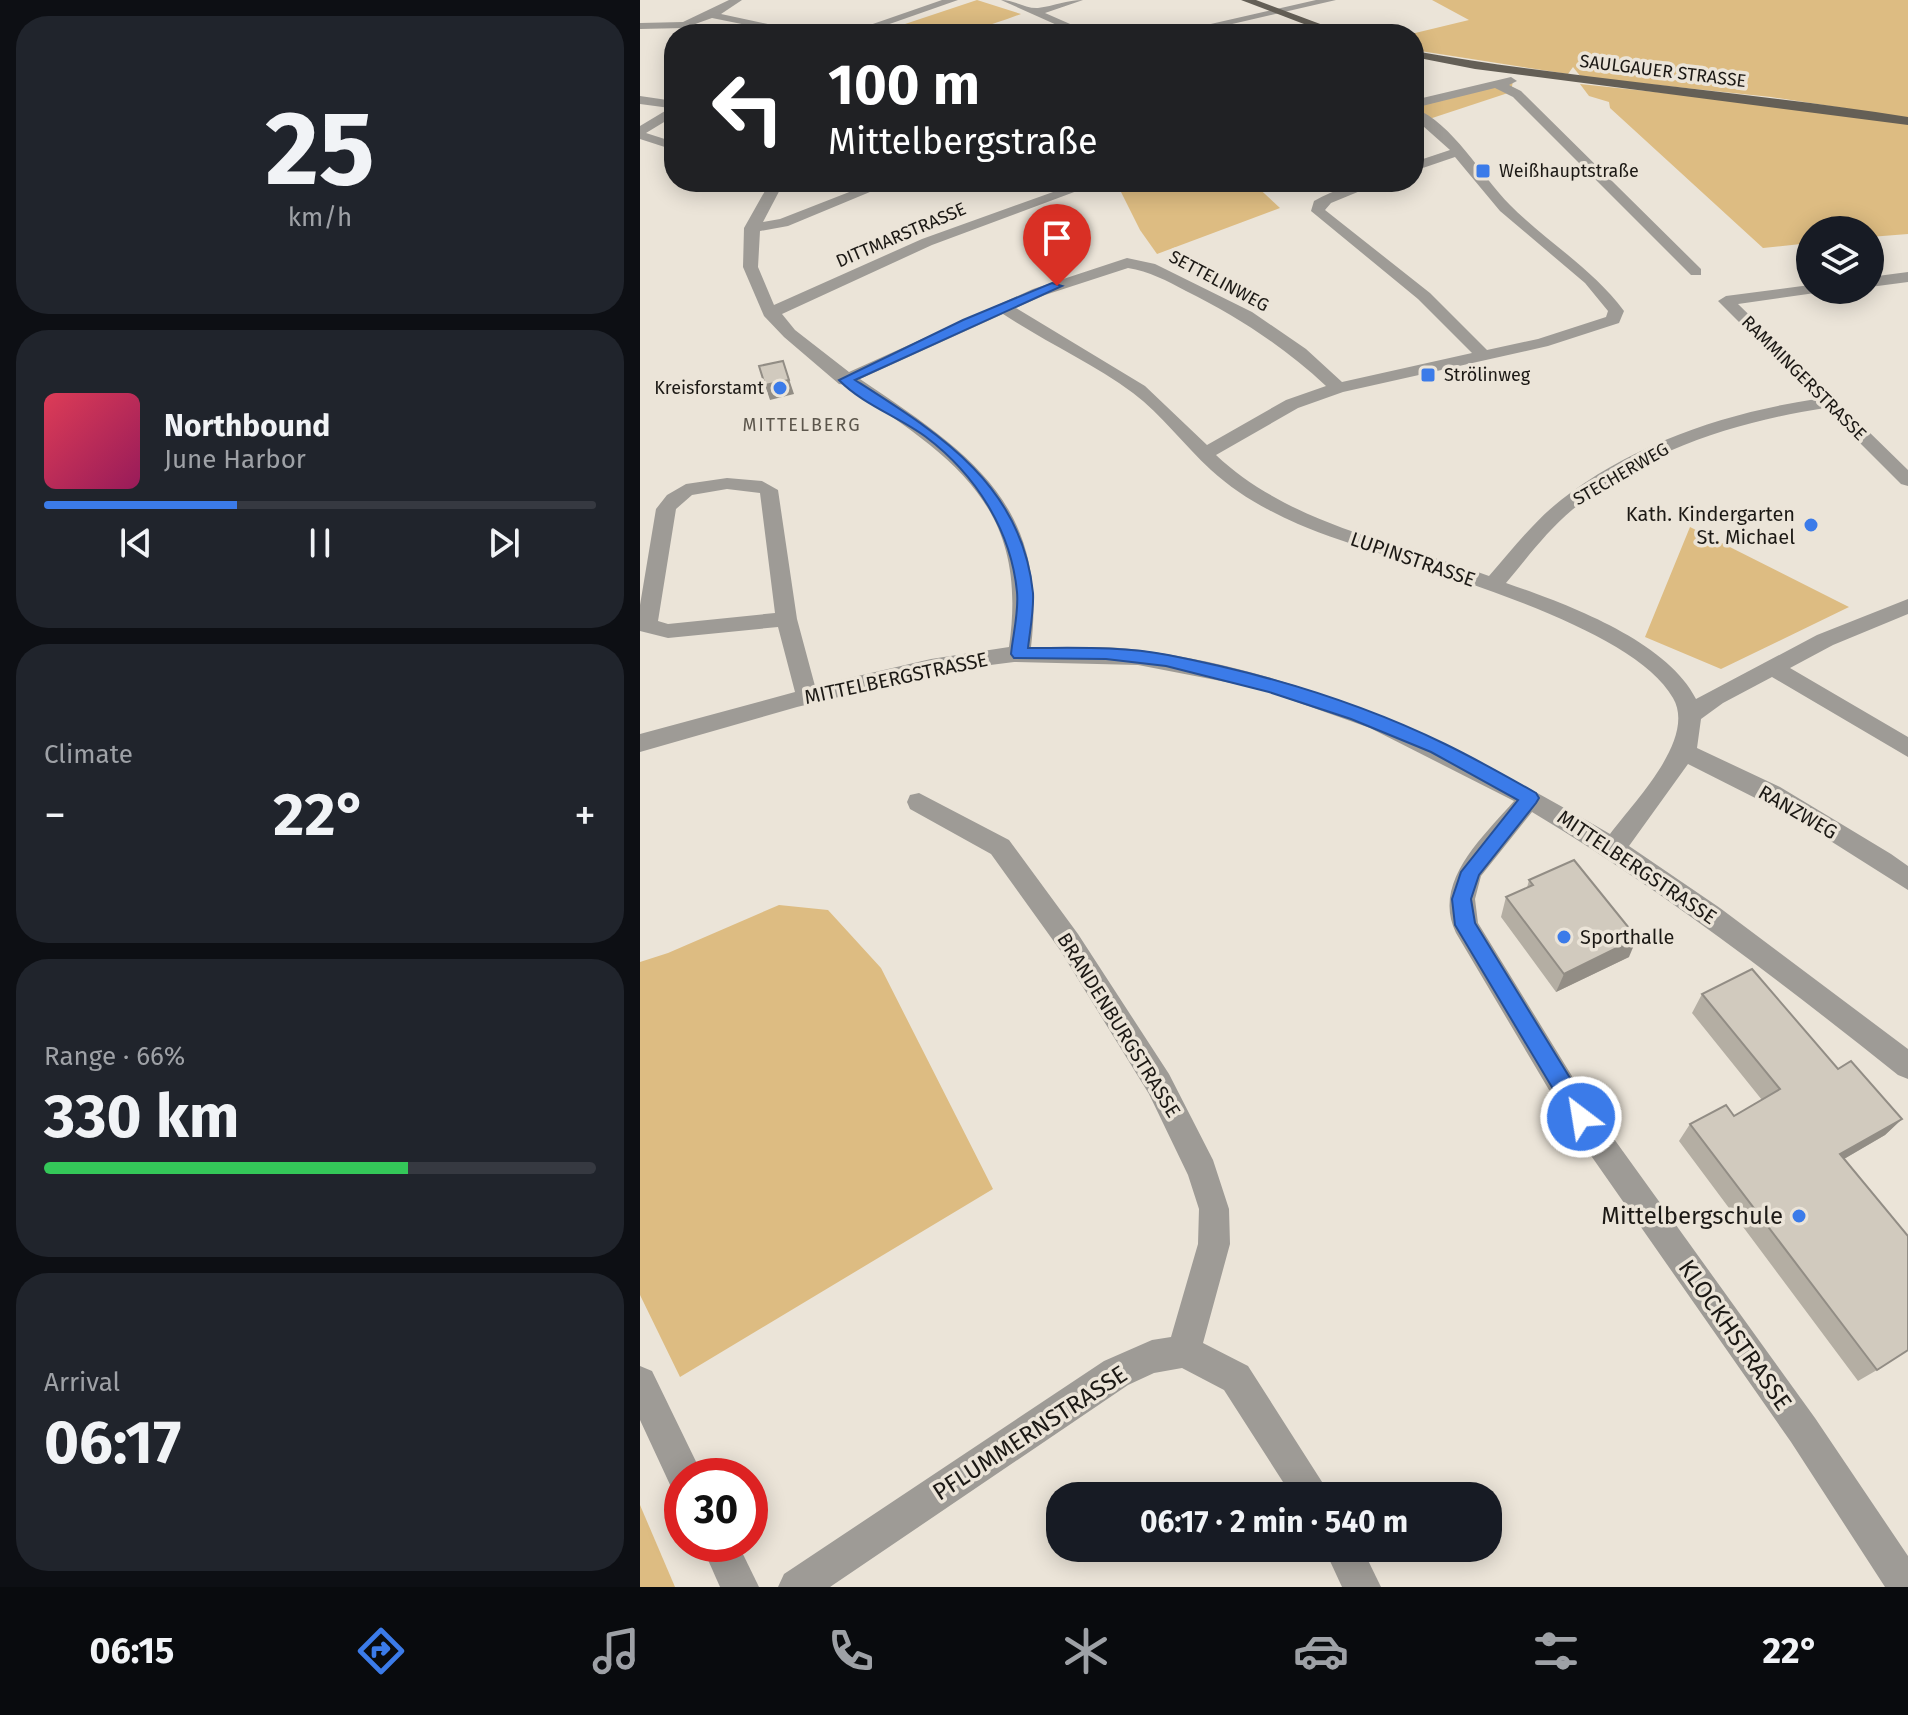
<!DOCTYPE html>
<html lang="en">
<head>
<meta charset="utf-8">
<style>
  :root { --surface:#171b24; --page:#20242c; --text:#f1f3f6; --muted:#9ea1a6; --line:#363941; --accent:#3b7be9 }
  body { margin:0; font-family:"Fira Sans",sans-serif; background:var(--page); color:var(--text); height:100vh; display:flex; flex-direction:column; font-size:30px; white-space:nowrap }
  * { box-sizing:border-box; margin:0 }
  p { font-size:26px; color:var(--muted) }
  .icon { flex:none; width:44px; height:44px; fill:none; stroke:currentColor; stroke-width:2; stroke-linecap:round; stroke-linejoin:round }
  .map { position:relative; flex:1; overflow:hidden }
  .panel { display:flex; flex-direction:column; gap:16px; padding:16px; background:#0d0f14; width:640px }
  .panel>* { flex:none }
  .banner { position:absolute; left:24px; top:24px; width:760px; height:168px; border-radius:32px; box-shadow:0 4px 20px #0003; background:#202124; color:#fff; overflow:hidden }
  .tools { position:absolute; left:1156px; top:216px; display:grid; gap:16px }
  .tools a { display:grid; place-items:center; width:88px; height:88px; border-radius:50%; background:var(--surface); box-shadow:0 4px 20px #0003; font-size:40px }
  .speed { position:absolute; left:24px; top:1458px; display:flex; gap:16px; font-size:40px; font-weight:700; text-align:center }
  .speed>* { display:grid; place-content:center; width:104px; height:104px; border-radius:50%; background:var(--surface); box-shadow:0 4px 20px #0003; line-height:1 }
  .speed .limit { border:12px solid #d22; background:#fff; color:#111 }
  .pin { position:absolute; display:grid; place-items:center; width:68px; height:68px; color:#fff; margin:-82px -34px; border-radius:50% 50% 50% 0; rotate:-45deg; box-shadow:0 0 8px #0007 }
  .pin .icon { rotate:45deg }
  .me { position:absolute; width:88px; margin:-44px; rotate:329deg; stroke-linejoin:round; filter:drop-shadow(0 0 6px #0008) }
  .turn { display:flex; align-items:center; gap:28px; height:168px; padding:0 32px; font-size:36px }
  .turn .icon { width:104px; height:104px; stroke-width:2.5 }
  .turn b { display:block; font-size:56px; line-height:68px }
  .big { font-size:60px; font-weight:700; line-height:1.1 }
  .panel .widget { flex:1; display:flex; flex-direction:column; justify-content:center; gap:12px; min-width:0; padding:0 28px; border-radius:32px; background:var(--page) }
  .panel .dial { align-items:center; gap:0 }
  .dial b { font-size:104px; line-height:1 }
  .song { display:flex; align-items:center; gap:24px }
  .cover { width:96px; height:96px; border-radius:12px; background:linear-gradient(135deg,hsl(350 70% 55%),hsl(330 70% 35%)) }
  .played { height:8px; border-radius:4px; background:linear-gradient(90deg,var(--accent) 35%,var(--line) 35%) }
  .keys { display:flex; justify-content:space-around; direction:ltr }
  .heat { display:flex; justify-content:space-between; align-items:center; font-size:44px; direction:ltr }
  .charge { height:12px; border-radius:6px; background:linear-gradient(90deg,#34c759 66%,var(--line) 0) }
  .trip { position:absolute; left:406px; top:1482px; width:456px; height:80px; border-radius:32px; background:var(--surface); box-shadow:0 4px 20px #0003; font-weight:700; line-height:80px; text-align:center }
  .dock { display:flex; height:128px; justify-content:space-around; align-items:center; background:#090b0e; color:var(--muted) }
  .dock .icon { width:56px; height:56px }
  .dock .on { color:var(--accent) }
  .dock b { font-size:36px; color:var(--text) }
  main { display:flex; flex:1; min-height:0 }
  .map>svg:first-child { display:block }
  .green { fill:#ddbc82 }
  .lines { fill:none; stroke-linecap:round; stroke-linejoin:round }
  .minor { fill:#9e9b96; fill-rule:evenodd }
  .major { fill:#645f56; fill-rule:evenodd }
  .wall { fill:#b4aea3 }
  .shaded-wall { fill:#928d85 }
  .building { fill:#d1cabe; stroke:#928d85; stroke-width:2 }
  .route { fill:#3b7be9; stroke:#265097; stroke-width:2 }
  .poi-dot { fill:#3b7be9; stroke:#ebe4d8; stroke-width:3 }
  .labels { text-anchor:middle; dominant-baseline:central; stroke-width:7; stroke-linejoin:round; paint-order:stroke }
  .far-street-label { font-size:18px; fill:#1c1915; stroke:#ebe4d8 }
  .far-poi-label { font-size:18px; fill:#1c1915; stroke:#ebe4d8; text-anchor:start }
  .far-neighbourhood-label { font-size:18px; letter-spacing:2px; fill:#5c564c; stroke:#ebe4d8 }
  .poi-label { font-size:20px; fill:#1c1915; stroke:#ebe4d8; text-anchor:end }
  .street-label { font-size:20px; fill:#1c1915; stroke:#ebe4d8 }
  .near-poi-label { font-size:24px; fill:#1c1915; stroke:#ebe4d8; text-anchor:end }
  .near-street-label { font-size:24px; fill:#1c1915; stroke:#ebe4d8 }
</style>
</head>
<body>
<main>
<section class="panel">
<div class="widget dial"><b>25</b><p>km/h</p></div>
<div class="widget">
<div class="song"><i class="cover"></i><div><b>Northbound</b><p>June Harbor</p></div></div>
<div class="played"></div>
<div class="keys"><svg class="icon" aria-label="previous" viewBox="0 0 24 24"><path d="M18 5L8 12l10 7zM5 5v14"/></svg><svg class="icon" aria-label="pause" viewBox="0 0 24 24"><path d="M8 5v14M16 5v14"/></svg><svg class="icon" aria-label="next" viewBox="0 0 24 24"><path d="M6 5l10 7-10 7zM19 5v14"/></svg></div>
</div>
<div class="widget"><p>Climate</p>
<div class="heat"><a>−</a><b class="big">22°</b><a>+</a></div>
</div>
<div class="widget"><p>Range · 66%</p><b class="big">330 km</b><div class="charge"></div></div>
<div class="widget"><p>Arrival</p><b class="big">06:17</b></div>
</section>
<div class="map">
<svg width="1268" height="1587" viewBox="0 0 1268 1587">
  <rect width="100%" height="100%" fill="#ebe4d8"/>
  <g class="green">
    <path d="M337,0l44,14c-44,16 -81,30 -128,14z"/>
    <path d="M792,0h476v118l-137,-21 -190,-20 -8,-10 -5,7 -154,-24v-16h-3l58,-14z"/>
    <path d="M873,81l-2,11 -97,32v-19z"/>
    <path d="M940,84l263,28 65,11v111l-38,3v-7h-60v13l-47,5 -153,-140 -1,-6 -20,-6z"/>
    <path d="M476,182h136l28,26 -123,46 -17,-24z"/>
    <path d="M1050,527l145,73 14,7 -128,62 -76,-32z"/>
    <path d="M139,905l49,5 53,58 112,221 -313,188 -40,-82v-333l28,-9z"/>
    <path d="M0,1505l35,82h-35z"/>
  </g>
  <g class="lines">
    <g class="minor">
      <path d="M89,0h13l-21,14 93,20h-23l-79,-16 -28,10 -44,1v-6l43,-1z"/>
      <path d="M302,0h16l-97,34h-17z"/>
      <path d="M361,0c13,0 26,9 37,8 16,-2 29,-8 45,-8l-38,13 48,21h-16z"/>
      <path d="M676,0h20l-147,34h-22z"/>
      <path d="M871,77l6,4 -8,4 12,6 180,178v6h-10l-178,-178 -18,-9 -81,20v-8z"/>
      <path d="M0,96l34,5v15l-28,17 28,9v8l-34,-11v-13l30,-18 -30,-4z"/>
      <path d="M774,108c39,15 67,68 96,97 37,37 82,63 114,106l-5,12 -71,23 -205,46 -45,16 -82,47c73,69 181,88 273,121 23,-26 44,-54 72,-76 73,-57 164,-87 255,-101l-98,-98 8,-5 84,-11v5h8l-3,3 -77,11 170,166v16l-7,-2 -76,-76c-91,14 -181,43 -253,102 -25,21 -45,48 -66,73 60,21 160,57 190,116l121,-64 91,-36v15l-75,31 -43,23 118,69v20l-136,-80 -49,26 -22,16 -4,29 83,39 111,67 17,12v24l-117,-74 -103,-52 -59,82 91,62 188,141v30l-10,-4c-118,-94 -236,-185 -366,-263l-51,64 -6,23 3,24 113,184 224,311 93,138v31h-23l-94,-145 -220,-315 -115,-194c-25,-51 28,-97 58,-132l-144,-73 -113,-40 -119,-23 -124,-3 -63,8 -154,37 -157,45v-18l155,-42 -17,-65 -110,11 -28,-7v-26l16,-96 11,-14 19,-11 41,-6 35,3 16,9 19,129 18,67 116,-27 78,-12c21,-145 -59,-190 -163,-262l-7,-1 -55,-47 -20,-21 -21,-49 1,-39 26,-46h14l-21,40 17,-3 95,-37h19l-106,44 -28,5 -2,36 16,38 148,-66 159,-57h20l-169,63 -150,69 13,16 54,42 184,-83 94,-31 28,6 97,48 54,37 36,33 130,-29 -54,-54 -107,-88 3,-10c21,-12 44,-19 68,-19l-51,21 -6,7 105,83 57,57 51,-11 68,-22 2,-6 -23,-28 -85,-72 -45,-54 -41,14v-9l36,-12 -36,-32zM488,268c21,3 39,13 58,23 52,26 97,55 140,95l-40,14 -79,45 -62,-59 -129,-78 29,-13zM363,314c42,28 89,49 130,79 29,22 51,52 78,77 25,23 55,40 87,54 88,38 329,93 375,174 24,41 -40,105 -63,136 -150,-87 -295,-160 -470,-184 -36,-5 -74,-2 -109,-3 18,-145 -65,-196 -171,-268zM87,489l33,4 15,120 -107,11 -10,-3 18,-112 16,-14z"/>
      <path d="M1268,272v10l-38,5v-10z"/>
      <path d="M279,793l90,47 69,94 91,140 44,86 16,49 1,35 -27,99 45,23 83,130h-39l-68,-106 -42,-22 -28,5 -26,12 -298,202h-52l6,-13 320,-213 48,-21 19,-3 27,-93 1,-35 -11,-34 -39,-81 -89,-144 -69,-96 -81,-45 -3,-7 3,-7z"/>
      <path d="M0,1366l12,5 51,105h-21v16l-10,-3 -32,-69z"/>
      <path d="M61,1544h37l21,43h-39z"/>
      <path d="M684,1548h38l19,39h-39z"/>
    </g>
    <g class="major">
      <path d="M601,0h15l91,34h-17z"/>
      <path d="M774,51c164,29 330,40 494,66v8l-433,-56 -61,-12z"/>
    </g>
  </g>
  <g class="wall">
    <path d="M889,880l100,77 -73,35 -55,-75 5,-20 21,-9z"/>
    <path d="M1062,994l136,75 64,50 -17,16 -41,24 33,211 -19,11 -179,-240 11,-17 44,-8 28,-16 -70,-87z"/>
  </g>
  <g class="shaded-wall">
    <path d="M143,361l11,33 -24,6 -5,-15z"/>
    <path d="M997,938l-8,19 -73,35 8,-18z"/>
    <path d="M1262,1119l-17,16 -60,35 15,-16z"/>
  </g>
  <g class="building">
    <path d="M143,361l6,19 -24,5 -6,-19z"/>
    <path d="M934,860l63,78 -73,36 -58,-77 27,-12 -4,-5z"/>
    <path d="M1112,969l86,100 13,-8 51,58 -62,35 68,82v114l-31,20 -187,-246 36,-19 8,11 46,-27 -78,-95z"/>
  </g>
  <path class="route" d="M412,283l10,3 -207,94c83,53 167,104 178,213 1,17 -3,37 -5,55 47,0 94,-2 140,7 93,18 191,47 277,89 31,15 61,32 91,49l3,5 -3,5 -57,72 -8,24 4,24 114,186 4,8 -4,7 -8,3 -7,-3 -119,-199 -3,-26 9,-27 57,-72 -87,-48 -80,-33 -82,-27 -103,-26 -60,-7 -92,-1 -3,-4c2,-20 8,-42 6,-62 -6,-62 -41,-117 -91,-155 -27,-20 -64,-33 -87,-57l124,-60z"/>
  <g class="poi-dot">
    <rect x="835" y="163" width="16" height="16" rx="4"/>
    <rect x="780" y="367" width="16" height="16" rx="4"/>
    <circle cx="140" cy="388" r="8"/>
    <circle cx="1171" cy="525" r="8"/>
    <circle cx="924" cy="937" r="8"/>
    <circle cx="1159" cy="1216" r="8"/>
  </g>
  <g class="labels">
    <g class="far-street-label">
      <text transform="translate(1023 71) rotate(7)">SAULGAUER STRASSE</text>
      <text transform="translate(261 235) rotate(-23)">DITTMARSTRASSE</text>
      <text transform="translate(579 281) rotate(28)">SETTELINWEG</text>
      <text transform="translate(1164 378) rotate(45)">RAMMINGERSTRASSE</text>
      <text transform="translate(981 474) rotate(-30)">STECHERWEG</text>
    </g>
    <g class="far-poi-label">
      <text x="859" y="171">Weißhauptstraße</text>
      <text x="804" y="375">Strölinweg</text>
      <text x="124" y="388" text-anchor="end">Kreisforstamt</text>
    </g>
    <g class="far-neighbourhood-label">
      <text x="162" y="425">MITTELBERG</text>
    </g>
    <g class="poi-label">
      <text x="1155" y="514">Kath. Kindergarten<tspan x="1155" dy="23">St. Michael</tspan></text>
      <text x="940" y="937" text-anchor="start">Sporthalle</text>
    </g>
    <g class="street-label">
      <text transform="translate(773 559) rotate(19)">LUPINSTRASSE</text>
      <text transform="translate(256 678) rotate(-12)">MITTELBERGSTRASSE</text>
      <text transform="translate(1158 812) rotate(30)">RANZWEG</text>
      <text transform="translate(997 867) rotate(34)">MITTELBERGSTRASSE</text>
      <text transform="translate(479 1025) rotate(58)">BRANDENBURGSTRASSE</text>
    </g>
    <g class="near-poi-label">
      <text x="1143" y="1216">Mittelbergschule</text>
    </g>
    <g class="near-street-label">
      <text transform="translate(1095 1335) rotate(55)">KLOCKHSTRASSE</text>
      <text transform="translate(390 1433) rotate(-33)">PFLUMMERNSTRASSE</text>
    </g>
  </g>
</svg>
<div class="tools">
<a><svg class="icon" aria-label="layers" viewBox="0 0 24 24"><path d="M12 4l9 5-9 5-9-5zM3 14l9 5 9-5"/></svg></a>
</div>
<div class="speed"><div class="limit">30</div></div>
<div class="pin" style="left:417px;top:286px;background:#d93025"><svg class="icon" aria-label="arrive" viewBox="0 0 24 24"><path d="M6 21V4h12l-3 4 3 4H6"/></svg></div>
<svg class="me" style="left:941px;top:1117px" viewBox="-20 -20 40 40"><circle r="17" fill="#3b7be9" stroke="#fff" stroke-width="3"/><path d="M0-11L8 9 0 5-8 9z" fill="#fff"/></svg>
<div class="trip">06:17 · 2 min · 540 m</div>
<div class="banner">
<div class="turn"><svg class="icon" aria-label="left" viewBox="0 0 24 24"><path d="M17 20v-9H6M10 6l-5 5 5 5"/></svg><div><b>100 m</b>Mittelbergstraße</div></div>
</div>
</div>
</main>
<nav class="dock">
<b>06:15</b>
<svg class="icon on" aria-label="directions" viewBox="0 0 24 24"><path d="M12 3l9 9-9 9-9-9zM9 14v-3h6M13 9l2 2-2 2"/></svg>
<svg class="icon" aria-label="music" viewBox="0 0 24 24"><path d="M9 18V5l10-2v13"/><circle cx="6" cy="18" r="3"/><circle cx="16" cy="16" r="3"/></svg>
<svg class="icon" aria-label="phone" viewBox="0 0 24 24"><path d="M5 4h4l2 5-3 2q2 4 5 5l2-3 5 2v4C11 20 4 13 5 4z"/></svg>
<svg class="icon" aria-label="climate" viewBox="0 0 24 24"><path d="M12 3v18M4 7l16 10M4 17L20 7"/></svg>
<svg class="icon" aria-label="car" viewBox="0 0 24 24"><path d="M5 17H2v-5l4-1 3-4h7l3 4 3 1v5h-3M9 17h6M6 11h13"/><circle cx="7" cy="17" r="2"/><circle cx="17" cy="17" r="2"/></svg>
<svg class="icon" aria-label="filters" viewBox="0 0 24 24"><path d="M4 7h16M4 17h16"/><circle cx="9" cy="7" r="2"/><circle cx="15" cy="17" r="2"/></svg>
<b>22°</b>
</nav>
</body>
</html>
